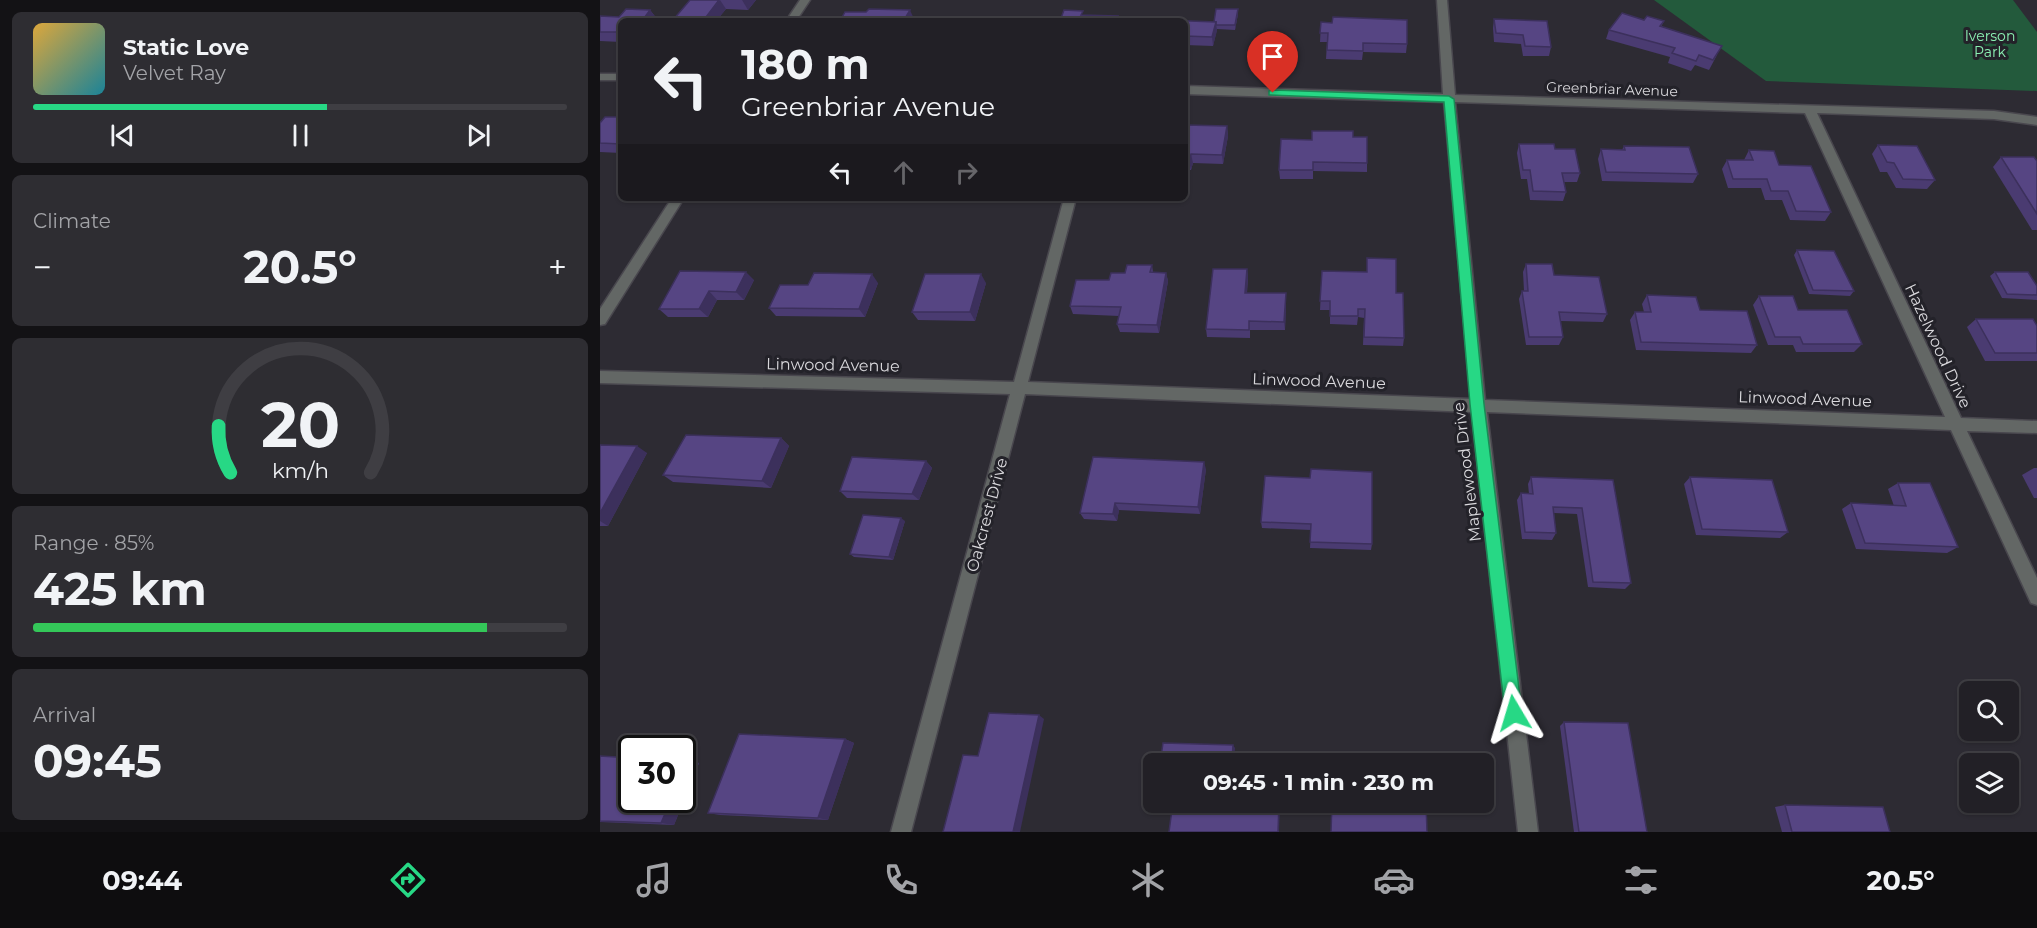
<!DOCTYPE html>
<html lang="en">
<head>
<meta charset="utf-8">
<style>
  :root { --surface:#222026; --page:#2e2d32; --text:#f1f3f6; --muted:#a2a3a7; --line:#3f3e43; --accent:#27d885 }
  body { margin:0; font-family:Montserrat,sans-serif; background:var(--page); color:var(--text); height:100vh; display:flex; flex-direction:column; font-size:22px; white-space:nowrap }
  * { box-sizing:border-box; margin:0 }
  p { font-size:20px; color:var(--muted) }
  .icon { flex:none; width:33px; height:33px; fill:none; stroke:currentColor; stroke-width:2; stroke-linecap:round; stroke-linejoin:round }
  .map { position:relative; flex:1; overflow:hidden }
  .panel { display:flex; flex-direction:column; gap:12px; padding:12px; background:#131215; width:600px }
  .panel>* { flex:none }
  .hud { position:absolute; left:18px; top:18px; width:570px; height:183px; border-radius:9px; box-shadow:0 2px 4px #0004,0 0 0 2px var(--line); background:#222026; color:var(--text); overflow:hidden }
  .fabs { position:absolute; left:1359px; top:681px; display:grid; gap:12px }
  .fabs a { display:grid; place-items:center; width:60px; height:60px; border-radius:9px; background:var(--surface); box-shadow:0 2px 4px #0004,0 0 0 2px var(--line); font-size:30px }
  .speed { position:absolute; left:18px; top:735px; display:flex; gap:12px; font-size:30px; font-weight:700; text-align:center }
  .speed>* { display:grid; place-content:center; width:78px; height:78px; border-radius:50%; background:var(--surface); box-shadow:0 2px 4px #0004,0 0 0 2px var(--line); line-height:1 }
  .speed .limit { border:3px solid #111; border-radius:9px; background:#fff; color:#111 }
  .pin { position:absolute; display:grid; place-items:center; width:51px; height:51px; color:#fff; margin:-62px -26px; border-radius:50% 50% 50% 0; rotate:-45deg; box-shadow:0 0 6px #0007 }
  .pin .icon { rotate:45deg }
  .me { position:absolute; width:66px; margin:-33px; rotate:353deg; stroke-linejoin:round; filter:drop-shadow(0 0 4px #0008) }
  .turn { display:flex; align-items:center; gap:21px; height:126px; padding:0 24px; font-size:27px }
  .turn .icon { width:78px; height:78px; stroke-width:2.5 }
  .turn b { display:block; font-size:42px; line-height:51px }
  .lanes { display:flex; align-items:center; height:57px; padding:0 24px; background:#0003; justify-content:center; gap:30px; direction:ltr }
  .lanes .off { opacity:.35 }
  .big { font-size:45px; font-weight:700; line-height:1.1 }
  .panel .tile { flex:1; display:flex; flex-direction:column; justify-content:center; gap:9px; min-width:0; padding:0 21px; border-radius:9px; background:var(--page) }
  .panel .dial { align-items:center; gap:0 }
  .dial svg { height:156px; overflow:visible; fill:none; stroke:var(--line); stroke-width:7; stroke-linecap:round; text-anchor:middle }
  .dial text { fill:var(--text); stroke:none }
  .song { display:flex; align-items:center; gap:18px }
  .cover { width:72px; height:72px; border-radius:9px; background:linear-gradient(135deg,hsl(40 70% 55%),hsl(190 70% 35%)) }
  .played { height:6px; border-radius:3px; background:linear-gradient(90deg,var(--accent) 55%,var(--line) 55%) }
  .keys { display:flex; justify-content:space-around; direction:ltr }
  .heat { display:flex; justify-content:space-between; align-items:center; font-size:33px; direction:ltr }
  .charge { height:9px; border-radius:4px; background:linear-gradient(90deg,#34c759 85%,var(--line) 0) }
  .trip { position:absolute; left:543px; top:753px; width:351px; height:60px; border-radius:9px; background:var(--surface); box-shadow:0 2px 4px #0004,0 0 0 2px var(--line); font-weight:700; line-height:60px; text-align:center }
  .tab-bar { display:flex; height:96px; justify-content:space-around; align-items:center; background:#0e0d0f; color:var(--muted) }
  .tab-bar .icon { width:42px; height:42px }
  .tab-bar .on { color:var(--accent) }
  .tab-bar b { font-size:27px; color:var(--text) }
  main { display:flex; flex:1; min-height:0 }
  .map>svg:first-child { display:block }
  .green { fill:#235a3c }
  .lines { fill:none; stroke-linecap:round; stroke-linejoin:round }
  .minor-casing { stroke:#49474e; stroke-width:3 }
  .minor { fill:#636765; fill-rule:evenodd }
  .wall { fill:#4a3b71 }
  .shaded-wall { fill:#3c305c }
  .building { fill:#564583; stroke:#3c305c; stroke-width:1.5 }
  .route { fill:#27d885; stroke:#198c56; stroke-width:1.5 }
  .labels { text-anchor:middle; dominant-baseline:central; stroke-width:6; stroke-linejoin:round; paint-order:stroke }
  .far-park-label { font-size:14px; fill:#8bf1b3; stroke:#232229 }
  .far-street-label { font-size:14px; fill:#dad9dd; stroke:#232229 }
  .street-label { font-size:16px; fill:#dad9dd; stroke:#232229 }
</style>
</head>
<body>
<main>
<section class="panel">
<div class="tile">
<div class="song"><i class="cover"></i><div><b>Static Love</b><p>Velvet Ray</p></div></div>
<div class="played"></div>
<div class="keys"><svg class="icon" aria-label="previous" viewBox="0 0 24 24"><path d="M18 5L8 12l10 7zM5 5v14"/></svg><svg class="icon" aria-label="pause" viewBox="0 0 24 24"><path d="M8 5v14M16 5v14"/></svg><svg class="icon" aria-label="next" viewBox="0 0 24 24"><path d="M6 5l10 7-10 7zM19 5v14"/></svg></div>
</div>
<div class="tile"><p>Climate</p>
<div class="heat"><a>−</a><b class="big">20.5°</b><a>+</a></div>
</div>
<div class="tile dial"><svg viewBox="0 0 100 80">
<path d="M14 69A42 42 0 1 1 86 69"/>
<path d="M14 69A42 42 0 0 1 8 45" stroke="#27d885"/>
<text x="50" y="56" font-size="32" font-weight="700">20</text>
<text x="50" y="72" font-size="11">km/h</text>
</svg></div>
<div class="tile"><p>Range · 85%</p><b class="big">425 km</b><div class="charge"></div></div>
<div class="tile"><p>Arrival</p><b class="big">09:45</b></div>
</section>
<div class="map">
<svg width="1437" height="832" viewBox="0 0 1437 832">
  <rect width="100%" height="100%" fill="#2d2b33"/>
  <path class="green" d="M1054,0h359l24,32v59l-271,-10z"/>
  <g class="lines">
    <defs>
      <g id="minor">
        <path d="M200,0h10l-14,21h-10z"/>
        <path d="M837,0h10l8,95 539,16 43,6v8l-43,-6 -177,-6 144,305 76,3v12l-70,-2 70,147v27l-6,-2 -80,-173 -464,-18 51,420h-20l-46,-420 -447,-18 -114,438h-20l119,-438 -410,-11v-12l414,11 50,-184h12l-48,184 443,17 -27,-297 -259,-8v-8l258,8zM855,102l350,11 140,304 -460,-17z"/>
        <rect x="0" y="74" width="21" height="6"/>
        <path d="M72,198h12l-79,126 -5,1v-16z"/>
      </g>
    </defs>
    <use href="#minor" class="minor-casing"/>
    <use href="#minor" class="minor"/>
  </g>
  <g class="wall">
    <path d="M90,0h66l-8,10 -22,-1 -10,12h-42l-1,-1z"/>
    <path d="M638,9v5l-3,16 -18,-1 -4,17 -28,-1v-24l29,1z"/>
    <path d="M50,10l7,9 -36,2v21l-21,-1v-25l19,1z"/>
    <path d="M894,19l57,28 -2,9h-26l-2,-12 -27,-2 -1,-14z"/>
    <path d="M1044,20l20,1 -3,6 56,28 -8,15 -14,-5 -4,6 -23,-8 2,-6 -64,-18 3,-9z"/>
    <path d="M721,22l86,22 -1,9 -43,-1 -1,8 -36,-1 1,-17h-7z"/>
    <path d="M21,117v36l-21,-1v-29z"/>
    <path d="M585,125l42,1 1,10 -5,28 -30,-1 -2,7h-6z"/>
    <path d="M753,137l14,26v9l-54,-1v8h-33l-1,-9 33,-30z"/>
    <path d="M919,144l36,5 25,24 -3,9h-13l2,10 -3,9 -33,-1 -3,-21h-6l-4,-26z"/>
    <path d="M1278,145l57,35 -8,9 -31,-1 -9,-16h-7l-8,-18z"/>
    <path d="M1024,146l74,28 -5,9 -91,-2 -4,-22 3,-10 21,1z"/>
    <path d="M1149,150l30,15 52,47 -6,9 -35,-1 -8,-20h-17l-4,-12h-33l-6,-19 5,-9h17z"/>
    <path d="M1401,157l36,4v69h-5l-39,-63z"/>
    <path d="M1197,250l57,41 -4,5 -41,-2 -15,-39z"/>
    <path d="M926,264l28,11 53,39 -4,8 -43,-1 3,16 -4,8h-33l-7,-46 3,-8h2l-1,-19z"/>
    <path d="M552,265l1,7 13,1 2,8 -9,52 -39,-1 -3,-8 2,-8 -46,-2 -3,-8 39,-26 16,-7z"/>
    <path d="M647,269l1,9 -1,15 39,9 -1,28h-35v8l-43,-1 -1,-8z"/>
    <path d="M80,271l74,9 -10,20h-27l-9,17h-40l-9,-8z"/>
    <path d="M722,271l74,22 8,45 -1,8 -40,-1 1,-27 -6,-1 -1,8 -27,-1v-14h-10z"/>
    <path d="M1395,272l42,14v14l-35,-2 -12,-22z"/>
    <path d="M278,283l-13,34 -89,-1 -7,-8 39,-23z"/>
    <path d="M386,283l-11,38 -57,-1 -6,-8z"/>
    <path d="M1047,295l53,15 57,35 -6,8 -115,-3 -6,-30 5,-8h9l-2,-8z"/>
    <path d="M1159,296l39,14 64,34 -8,8h-58l-3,-7h-25l-15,-40z"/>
    <path d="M1376,319l61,7v35h-52l-18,-34z"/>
    <path d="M181,438l8,8 -18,42 -98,-6 -10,-7z"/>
    <path d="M0,445l47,8 -39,73h-8z"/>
    <path d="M326,461l6,7 -13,32 -72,-2 -7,-7z"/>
    <path d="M1434,468h3v30h-3l-12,-23z"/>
    <path d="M606,469l-6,45 -81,-4 -2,11 -33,-2 -4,-6z"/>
    <path d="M665,476l107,68 -1,6 -61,-2 1,-18 -49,-2 -1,-6z"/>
    <path d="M931,477l82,3 18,103 -6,6 -37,-2 -11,-73 -23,-1 2,20 -4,7 -30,-1 -5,-39 4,-7 8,1 -1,-10z"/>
    <path d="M1090,477l98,55 -8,6 -84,-3 -12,-51z"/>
    <path d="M1298,483l60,64 -11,6 -91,-4 -14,-40 9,-6 43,3 -6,-17z"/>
    <path d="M305,521l-12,39 -39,-3 -4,-3z"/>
    <path d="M964,722l83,110h-73l-14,-106z"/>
    <path d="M245,739l9,4 -26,77 -108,-5 -12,-2z"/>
    <path d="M0,756l86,4 13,3 -25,62 -74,-3z"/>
    <path d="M1185,805l105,27h-108l-7,-25z"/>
  </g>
  <g class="shaded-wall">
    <path d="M120,0l6,9 -10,12h-13z"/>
    <path d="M142,0h14l-8,10z"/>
    <path d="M638,9v5l-3,16v-5z"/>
    <path d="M50,10l7,9 -1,2h-14z"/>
    <path d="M310,10l4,9 -1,2 -9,-1z"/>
    <path d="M616,22l1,9 -4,15 -1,-9z"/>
    <path d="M627,126l1,10 -5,28 -1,-9z"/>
    <path d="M591,154l2,9 -2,7 -2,-9z"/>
    <path d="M647,269l1,9 -2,23 -1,-8z"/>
    <path d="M146,272l8,8 -10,20 -8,-8z"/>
    <path d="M566,273l2,8 -9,52 -2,-8z"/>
    <path d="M272,274l6,9 -13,34 -6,-8z"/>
    <path d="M381,274l5,9 -11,38 -5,-9z"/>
    <path d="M109,291l8,9 -9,17 -9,-8z"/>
    <path d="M686,293v9l-1,28 -1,-8z"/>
    <path d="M181,438l8,8 -18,42 -9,-7z"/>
    <path d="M37,446l10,7 -39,73 -8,-5v-8z"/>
    <path d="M326,461l6,7 -13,32 -7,-6z"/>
    <path d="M604,462l2,7 -6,45 -2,-7z"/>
    <path d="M515,503l4,7 -2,11 -4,-7z"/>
    <path d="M301,518l4,3 -12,39 -4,-3z"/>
    <path d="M439,715l5,4 -24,113h-7z"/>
    <path d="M245,739l9,4 -26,77 -10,-2z"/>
    <path d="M633,745l2,3 -1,16 -2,-2z"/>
    <path d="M86,760l13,3 -25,62 -13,-2 10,-23h11v-30z"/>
    <path d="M679,802h1l-1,30h-1z"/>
  </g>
  <g class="building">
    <path d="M90,0h29l-16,21h-18l1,-1h-13z"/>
    <path d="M26,9l24,1 -8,11h-21v11h-21v-16l19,1z"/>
    <path d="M269,9l41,1 -6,10 33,1h-97l5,-9h21z"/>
    <path d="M616,9h22l-3,16h-19v-3h-2z"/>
    <path d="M464,10l19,1 -2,4 37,1 -2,5h-56z"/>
    <path d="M1022,13l22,7 3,-4 17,5 -4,5 62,20 -9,14 -14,-5 -3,6 -24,-8 3,-5 -66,-18z"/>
    <path d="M733,17l74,3v24l-44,-1v8l-36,-1 1,-17h-8l1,-11 11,1z"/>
    <path d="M894,19l53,2 4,26 -26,-1 -2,-11 -27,-2z"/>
    <path d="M564,20l52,2 -4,15 -27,-1v-15h-21z"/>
    <path d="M5,117h16v27l-21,-1v-20z"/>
    <path d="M585,125l42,1 -5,29 -31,-1 -2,7h-4z"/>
    <path d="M712,131h41v6h14v26l-54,-1v8h-34l2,-31 31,1z"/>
    <path d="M919,144h35l1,5h20l5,24h-18l4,19 -33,-1 -3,-21h-7z"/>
    <path d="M1278,145l39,1 18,34 -32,-1 -9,-16 -7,-1z"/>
    <path d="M1024,146l65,1 9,27 -92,-2 -5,-23 24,1z"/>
    <path d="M1149,150l25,1 5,14 32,1 20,46 -35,-1 -8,-20h-17l-4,-12h-34l-6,-19h26z"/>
    <path d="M1401,157h33l3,4v53z"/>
    <path d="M1197,250l37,1 20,40 -41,-1z"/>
    <path d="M767,258l29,1v34h7l1,45 -40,-1 1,-28h-7v7h-28v-15h-10l2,-30 45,1z"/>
    <path d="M926,264h26l2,11 45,2 8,37 -48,-2 4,25h-34l-7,-46h6z"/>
    <path d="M527,265h25l-2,7 16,1 -9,52 -40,-1 4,-17 -51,-1 6,-26h33l2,-7h14z"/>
    <path d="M613,269h34l-2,24h41l-2,29 -35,-1v9l-43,-1z"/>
    <path d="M80,271l66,1 -10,20 -27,-1 -10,18h-40z"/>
    <path d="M1395,272h33l9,14v9l-30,-1z"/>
    <path d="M214,273l58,1 -13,35 -90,-1 11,-23h28z"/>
    <path d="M325,274h56l-11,38h-58z"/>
    <path d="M1047,295l49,2 4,13 47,1 10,34 -116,-3 -6,-30h16z"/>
    <path d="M1159,296h34l5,14h49l15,34h-59l-3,-7h-25z"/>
    <path d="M1376,319h57l4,7v27h-42z"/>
    <path d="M86,435l95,3 -19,43 -99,-6z"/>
    <path d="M0,445l37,1 -37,67z"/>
    <path d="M252,457l74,4 -14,33 -72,-3z"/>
    <path d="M493,457l111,5 -6,45 -83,-4 -2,11 -33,-1z"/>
    <path d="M711,469l61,3v72l-62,-2 1,-18 -50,-2 4,-46 45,2z"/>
    <path d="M931,477l82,3 18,103 -38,-1 -11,-74 -29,-1 3,26 -31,-1 -4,-39 12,1z"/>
    <path d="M1090,477l82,3 16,52 -86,-3z"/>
    <path d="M1298,483h32l28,64 -93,-4 -14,-40 55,3z"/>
    <path d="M263,515l38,3 -12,39 -39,-3z"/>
    <path d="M389,713l50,2 -26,117h-70l20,-77 15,1z"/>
    <path d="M964,722l64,1 19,109h-68z"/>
    <path d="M139,734l106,5 -27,79 -110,-5z"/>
    <path d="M563,743l70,2 -1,17 46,2h-118z"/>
    <path d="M0,756l32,2v42h39l-10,23 -61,-2z"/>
    <path d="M82,760h4l-4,10z"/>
    <path d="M573,802h106l-1,30h-109z"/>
    <path d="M732,802h94l1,30h-96z"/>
    <path d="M1185,805l98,2 7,25h-98z"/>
  </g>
  <path class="route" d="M673,90l176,6 5,3 30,305 38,309 -2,6 -6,3 -6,-3 -3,-6 -35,-309 -26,-302 -175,-7v-4z"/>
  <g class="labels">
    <g class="far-park-label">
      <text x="1390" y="36">Iverson<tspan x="1390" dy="16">Park</tspan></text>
    </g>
    <g class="far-street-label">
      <text transform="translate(1012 89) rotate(2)">Greenbriar Avenue</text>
    </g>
    <g class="street-label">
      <text transform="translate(1338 346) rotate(65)">Hazelwood Drive</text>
      <text transform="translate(233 365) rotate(1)">Linwood Avenue</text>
      <text transform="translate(719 381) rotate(2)">Linwood Avenue</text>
      <text transform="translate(1205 399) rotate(2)">Linwood Avenue</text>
      <text transform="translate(867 472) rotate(-97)">Maplewood Drive</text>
      <text transform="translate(387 515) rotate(-75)">Oakcrest Drive</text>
    </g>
  </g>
</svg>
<div class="fabs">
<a><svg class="icon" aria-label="search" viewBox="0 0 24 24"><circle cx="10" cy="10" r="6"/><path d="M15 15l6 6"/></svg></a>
<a><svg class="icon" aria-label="layers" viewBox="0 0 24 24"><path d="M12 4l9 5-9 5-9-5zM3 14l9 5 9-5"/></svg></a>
</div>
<div class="speed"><div class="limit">30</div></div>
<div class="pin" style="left:673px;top:93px;background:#d93025"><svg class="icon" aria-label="arrive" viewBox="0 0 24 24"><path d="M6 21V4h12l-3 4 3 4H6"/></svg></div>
<svg class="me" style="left:914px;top:713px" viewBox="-20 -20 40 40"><path d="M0-17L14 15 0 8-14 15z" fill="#27d885" stroke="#fff" stroke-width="4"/></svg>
<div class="trip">09:45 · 1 min · 230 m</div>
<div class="hud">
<div class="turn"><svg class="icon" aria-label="left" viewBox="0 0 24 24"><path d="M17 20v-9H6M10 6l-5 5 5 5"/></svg><div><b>180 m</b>Greenbriar Avenue</div></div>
<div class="lanes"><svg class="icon" aria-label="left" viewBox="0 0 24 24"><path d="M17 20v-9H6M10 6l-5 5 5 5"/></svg><svg class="icon off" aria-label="ahead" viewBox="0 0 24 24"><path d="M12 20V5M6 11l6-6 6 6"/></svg><svg class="icon off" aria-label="right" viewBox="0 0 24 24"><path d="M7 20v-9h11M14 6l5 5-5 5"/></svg></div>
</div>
</div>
</main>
<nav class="tab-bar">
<b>09:44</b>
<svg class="icon on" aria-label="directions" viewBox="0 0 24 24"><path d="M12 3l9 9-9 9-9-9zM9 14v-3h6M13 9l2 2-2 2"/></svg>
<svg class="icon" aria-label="music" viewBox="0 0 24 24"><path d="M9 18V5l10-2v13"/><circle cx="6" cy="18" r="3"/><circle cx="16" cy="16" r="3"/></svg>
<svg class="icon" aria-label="phone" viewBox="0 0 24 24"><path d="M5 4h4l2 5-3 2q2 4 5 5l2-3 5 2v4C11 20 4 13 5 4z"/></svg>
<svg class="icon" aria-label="climate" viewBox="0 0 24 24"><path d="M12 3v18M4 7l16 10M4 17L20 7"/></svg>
<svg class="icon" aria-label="car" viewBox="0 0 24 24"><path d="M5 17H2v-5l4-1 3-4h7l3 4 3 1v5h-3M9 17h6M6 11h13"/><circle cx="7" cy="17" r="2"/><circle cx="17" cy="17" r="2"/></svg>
<svg class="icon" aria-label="filters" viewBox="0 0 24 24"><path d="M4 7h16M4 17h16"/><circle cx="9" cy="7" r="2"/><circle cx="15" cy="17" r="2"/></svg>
<b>20.5°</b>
</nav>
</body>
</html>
